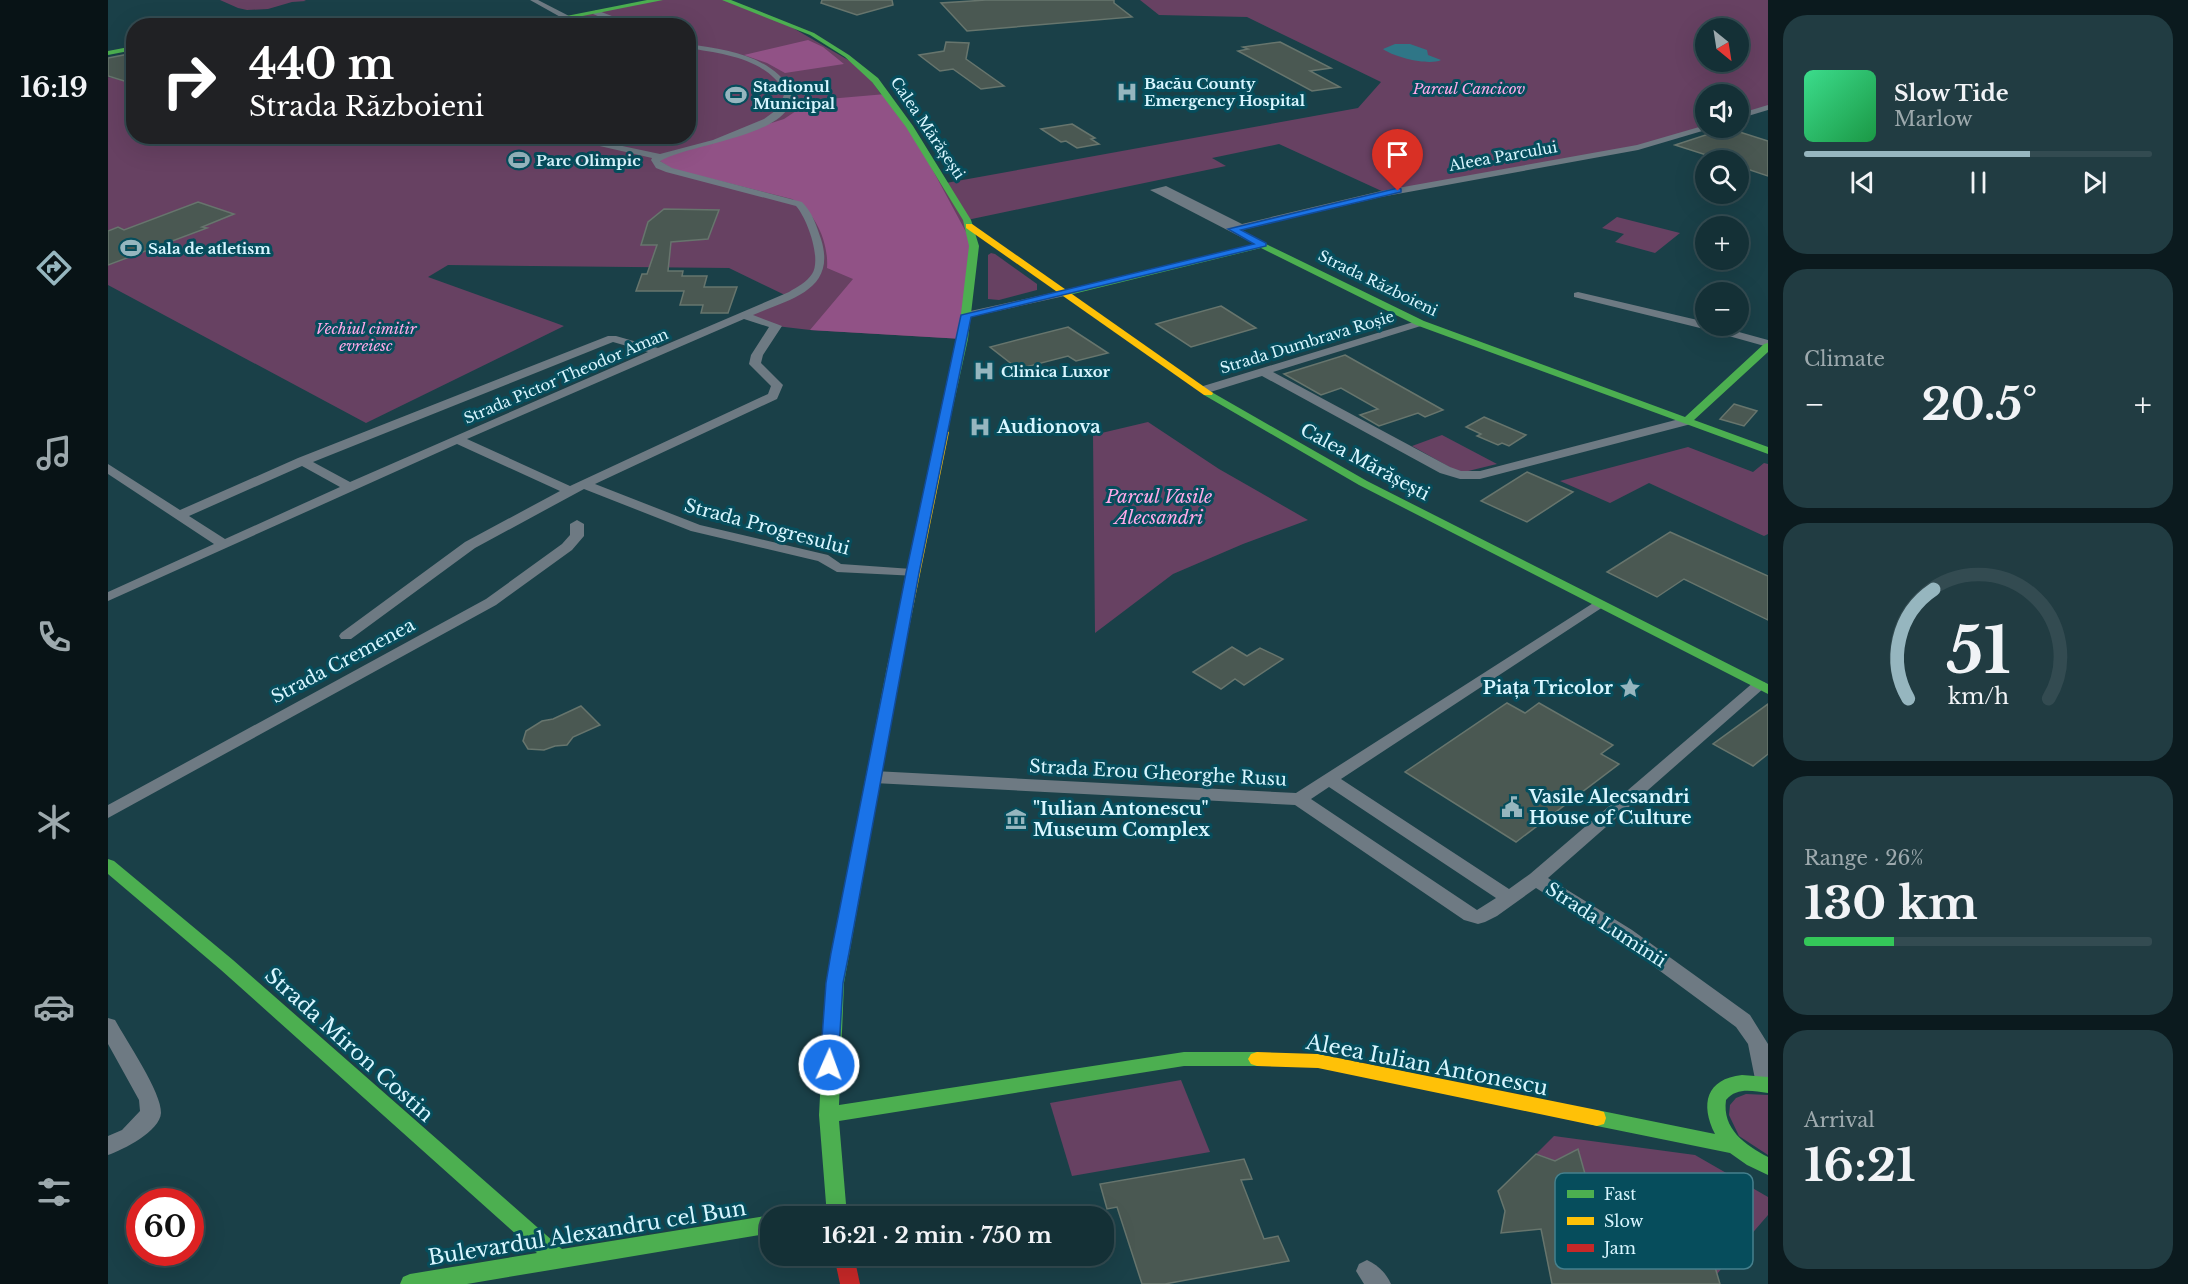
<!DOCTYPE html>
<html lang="en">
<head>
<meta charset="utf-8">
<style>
  :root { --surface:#143036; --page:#213c42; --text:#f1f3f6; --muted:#9da9ad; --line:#334b51; --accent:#96b6bf }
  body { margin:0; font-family:"Libre Baskerville",serif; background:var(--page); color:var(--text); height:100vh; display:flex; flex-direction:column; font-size:22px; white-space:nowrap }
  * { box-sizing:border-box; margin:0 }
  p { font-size:20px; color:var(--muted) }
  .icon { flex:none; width:33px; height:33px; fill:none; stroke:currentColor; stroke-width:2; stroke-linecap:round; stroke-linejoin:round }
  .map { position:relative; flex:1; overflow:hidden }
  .sheet { display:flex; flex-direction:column; gap:15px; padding:15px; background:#0b1a1e; width:420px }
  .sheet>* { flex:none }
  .banner { position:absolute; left:18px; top:18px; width:570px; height:126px; border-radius:24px; box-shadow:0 6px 24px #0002,0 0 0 2px var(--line); background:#202124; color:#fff; overflow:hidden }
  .needle { width:39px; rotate:150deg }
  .buttons { position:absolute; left:1587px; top:18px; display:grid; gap:12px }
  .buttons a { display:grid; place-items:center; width:54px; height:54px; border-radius:50%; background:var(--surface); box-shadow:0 6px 24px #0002,0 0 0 2px var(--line); font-size:30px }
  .speed { position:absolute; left:18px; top:1188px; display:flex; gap:12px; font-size:30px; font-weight:700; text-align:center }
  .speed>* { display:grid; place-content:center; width:78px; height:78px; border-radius:50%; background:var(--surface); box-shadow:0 6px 24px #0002,0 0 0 2px var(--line); line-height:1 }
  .speed .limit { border:9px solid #d22; background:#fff; color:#111 }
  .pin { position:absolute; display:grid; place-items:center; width:51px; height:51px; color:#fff; margin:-62px -26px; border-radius:50% 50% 50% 0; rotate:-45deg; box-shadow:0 0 6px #0007 }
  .pin .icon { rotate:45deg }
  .me { position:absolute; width:66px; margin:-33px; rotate:2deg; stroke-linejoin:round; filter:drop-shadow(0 0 4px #0008) }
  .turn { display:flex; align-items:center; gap:21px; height:126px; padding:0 24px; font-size:27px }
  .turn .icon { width:78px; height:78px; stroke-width:2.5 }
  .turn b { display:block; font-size:42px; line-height:51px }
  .big { font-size:45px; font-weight:700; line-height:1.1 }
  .sheet .widget { flex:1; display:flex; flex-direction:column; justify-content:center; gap:9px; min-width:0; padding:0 21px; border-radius:24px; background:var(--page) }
  .sheet .dial { align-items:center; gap:0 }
  .dial svg { height:156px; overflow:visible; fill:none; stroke:var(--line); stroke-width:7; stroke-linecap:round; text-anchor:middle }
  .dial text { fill:var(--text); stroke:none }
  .song { display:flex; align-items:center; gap:18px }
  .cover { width:72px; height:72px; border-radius:9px; background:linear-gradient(135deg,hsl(150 70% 55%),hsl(140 70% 35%)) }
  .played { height:6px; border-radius:3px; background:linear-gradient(90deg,var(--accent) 65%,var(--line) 65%) }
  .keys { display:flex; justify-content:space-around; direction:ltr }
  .heat { display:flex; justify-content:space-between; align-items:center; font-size:33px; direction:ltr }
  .charge { height:9px; border-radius:4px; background:linear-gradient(90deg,#34c759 26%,var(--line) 0) }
  .trip { position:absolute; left:652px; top:1206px; width:354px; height:60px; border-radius:24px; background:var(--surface); box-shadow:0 6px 24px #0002,0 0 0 2px var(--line); font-weight:700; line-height:60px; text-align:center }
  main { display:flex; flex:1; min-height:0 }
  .tabs { display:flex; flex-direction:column; width:108px; justify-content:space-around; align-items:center; background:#081316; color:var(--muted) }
  .tabs .icon { width:42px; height:42px }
  .tabs .on { color:var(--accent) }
  .tabs b { font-size:27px; color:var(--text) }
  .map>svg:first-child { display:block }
  .green { fill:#674162; fill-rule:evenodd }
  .forest { fill:#915286 }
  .water { fill:#2f7687 }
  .building { fill:#4a5852; stroke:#67756d; stroke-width:1.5 }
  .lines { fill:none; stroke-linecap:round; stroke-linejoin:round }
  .street { fill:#6e7a83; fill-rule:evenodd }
  .fast { fill:#4caf50; fill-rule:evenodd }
  .slow { fill:#ffc107; fill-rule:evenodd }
  .jam { fill:#c62828; fill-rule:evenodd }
  .route { fill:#1a73e8; stroke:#114b97; stroke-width:1.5 }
  .labels { text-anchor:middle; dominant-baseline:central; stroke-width:6; stroke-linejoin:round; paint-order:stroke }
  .far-poi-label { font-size:15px; font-weight:bold; fill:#d8f6ff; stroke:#064d5c; text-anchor:start }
  .far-park-label { font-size:15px; font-style:italic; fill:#ffa9e8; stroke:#064d5c }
  .far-street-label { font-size:15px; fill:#d8f6ff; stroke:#064d5c }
  .poi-label { font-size:18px; font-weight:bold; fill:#d8f6ff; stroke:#064d5c; text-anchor:start }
  .street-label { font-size:18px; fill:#d8f6ff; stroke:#064d5c }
  .park-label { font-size:18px; font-style:italic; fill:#ffa9e8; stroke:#064d5c }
  .near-street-label { font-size:21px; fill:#d8f6ff; stroke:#064d5c }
  .key { fill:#064d5c; stroke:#45808d; stroke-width:1.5 }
  .key-label { font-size:16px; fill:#d8f6ff }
</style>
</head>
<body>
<main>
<nav class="tabs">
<b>16:19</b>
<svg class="icon on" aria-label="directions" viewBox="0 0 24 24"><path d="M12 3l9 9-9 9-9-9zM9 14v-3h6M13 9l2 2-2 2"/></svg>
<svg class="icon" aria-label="music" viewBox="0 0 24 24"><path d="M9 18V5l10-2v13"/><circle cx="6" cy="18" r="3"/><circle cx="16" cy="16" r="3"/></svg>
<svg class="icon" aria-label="phone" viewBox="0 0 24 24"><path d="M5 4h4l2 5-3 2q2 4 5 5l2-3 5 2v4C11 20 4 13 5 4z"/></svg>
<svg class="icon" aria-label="climate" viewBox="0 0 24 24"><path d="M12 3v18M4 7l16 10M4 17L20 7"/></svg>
<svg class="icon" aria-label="car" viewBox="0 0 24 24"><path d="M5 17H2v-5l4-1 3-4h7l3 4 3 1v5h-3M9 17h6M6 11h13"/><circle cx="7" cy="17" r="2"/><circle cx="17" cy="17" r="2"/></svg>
<svg class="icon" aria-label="filters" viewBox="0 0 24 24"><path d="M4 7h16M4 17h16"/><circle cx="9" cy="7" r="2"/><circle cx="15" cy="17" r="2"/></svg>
</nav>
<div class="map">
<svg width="1660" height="1284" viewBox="0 0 1660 1284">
  <rect width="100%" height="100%" fill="#1a4048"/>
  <g class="green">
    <path d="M112,0h84l2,1 -14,1 -24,7 -21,1 -9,-2z"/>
    <path d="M549,0h67l57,21 81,47 84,115 412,-75 23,-26 -134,-65 -88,-2 -19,-15h628v107l-29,10 -1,-23h-32l-1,33 -67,20 -252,46 -107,-49 -67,14 14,8 -259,54 -4,119 -153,-9 -34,-4 -31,-10 42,-20 -58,-28 -281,-3 -20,12 136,49 -198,97 -258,-138v-208l25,5 1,54h554v-110l-169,-1zM1598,28h32v34h-32z"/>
    <path d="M1509,217l63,16 -25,20 -40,-11 9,-8 -22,-6z"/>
    <path d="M883,253l4,1 42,30v6l-38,10 -11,-1v-44z"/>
    <path d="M1040,422l71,47 89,51 -65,24 -70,30 -78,59 -2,-198z"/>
    <path d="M1334,435l55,29 -37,9 -48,-27z"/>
    <path d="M1580,447l65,25 11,-9 4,1v70l-4,2 -115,-53 -39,20 -50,-22z"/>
    <path d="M1073,1080l29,72 -138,24 -22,-73z"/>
    <path d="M1638,1094l22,1v60l-29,-19 -10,-21 1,-10 6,-7z"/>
    <path d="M1446,1136l141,19 73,42v18l-51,59 -27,-92 -103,-1 -9,-31 -23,11 -19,-7z"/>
  </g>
  <g class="forest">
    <path d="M700,40l15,7 21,17 -59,9 -18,-10 -23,-8z"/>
    <path d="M778,94l23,32 64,119 -10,94 -153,-9 43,-51 -26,-11c2,-25 -12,-58 -35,-69l-120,-30 -15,-10 127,-40 12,-8 9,-10z"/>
  </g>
  <path class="water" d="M1287,44h15l17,6 1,5 13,5c-13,6 -47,-3 -58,-11z"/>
  <g class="building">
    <path d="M714,0h70l1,5 -36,10 -36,-12z"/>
    <path d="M878,0h128v3l18,14 -165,14 -26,-28z"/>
    <path d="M838,42l23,1 -3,16 38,27 -23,3 -28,-20 -13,2 -21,-16 25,-4z"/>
    <path d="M1172,42l51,26 -21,3 30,16 -28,4 -74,-40 10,-2 -5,-2z"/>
    <path d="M26,53v31l-26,-8v-18z"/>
    <path d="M964,124l23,14 -4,1 8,5 -22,4 -11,-7 -5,1 -20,-13z"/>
    <path d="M1619,128l41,13v35l-30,-10v-6h-16l-47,-15z"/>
    <path d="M90,202l36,12 -32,13 5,1 -99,37v-34l10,-4 6,3z"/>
    <path d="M556,209l55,1 -11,29 -37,3 -3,29h15l-1,5h25l-3,11h33l-9,26h-27l2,-8h-23l4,-14h-48l6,-17h5l10,-29h-16l7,-23z"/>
    <path d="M1113,306l35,22 -65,19 -35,-23z"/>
    <path d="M960,327l40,26 -32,8 -8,-5 -50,13 -28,-22z"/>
    <path d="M1237,355l98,55 -18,7 -7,-4 -39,13 -19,-11 18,-6 -37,-21 -20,7 -37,-21z"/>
    <path d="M1626,404l23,7 -13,15 -24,-7z"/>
    <path d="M1376,417l42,18 -17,11 -7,-3 -4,2 -21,-9 4,-2 -15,-7z"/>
    <path d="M1419,472l46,20 -46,30 -46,-21z"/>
    <path d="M1562,532l98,44v44l-84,-41 -27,18 -50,-25z"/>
    <path d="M1124,647l15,9 13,-8 23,11 -39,26 -9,-6 -14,10 -28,-17z"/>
    <path d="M1399,703l18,10 14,-10 74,42 -12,9 18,10 -103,78 -111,-70z"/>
    <path d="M1660,704v50l-15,12 -40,-22z"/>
    <path d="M473,706l19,19 -27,12 -6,8 -12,1 -11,4 -16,-1 -5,-8 3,-10 16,-10 11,-2z"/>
    <path d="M1470,1149l9,32 103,1 30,102h-168l-11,-55 -40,4 4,-22 -7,-20 38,-37 19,7z"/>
    <path d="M1136,1159l8,20 -11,1 23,59 14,-3 11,25 -124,23h-23l-25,-77 -10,2 -7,-25z"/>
  </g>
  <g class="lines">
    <g class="street">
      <path d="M422,0h8l33,17 -7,2z"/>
      <path d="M488,10l37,14v2h-11l-29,-12z"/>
      <path d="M580,44c40,6 82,11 105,48 -2,5 -3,13 -6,18 -21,28 -97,35 -127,51l12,7 130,34c11,11 14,23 19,37 16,51 -30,60 -68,76l29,11 -19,29 -2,8 22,22 -6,14 -182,85 105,41 128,30 13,9 71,5 5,1 2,3 -2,3 -80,-4 -19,-11 -127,-30 -107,-42 -109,59 -124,91h-10l-2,-3 2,-3 124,-91 95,-51 -103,-47 -349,157v-9l106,-48 -106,-70v-10l72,46 118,-52 310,-122h8l42,12 131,-56c8,-5 18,-10 23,-18 10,-15 -5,-56 -16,-68l-130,-34 -10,-4 -5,-8 1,-2 -96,-22h19l85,18 53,-14 51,-21 15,-11 6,-16c-20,-34 -61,-38 -97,-44zM636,319l25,8 -18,28 -2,9 22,22 -3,8 -198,92 -103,-47zM505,342l35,10 -298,130 -37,-20zM194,466l38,21 -115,52 -36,-23z"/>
      <path d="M1660,105v5l-30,9v-5z"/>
      <path d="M1598,125v3l3,1 -71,21 -257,47 -139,33 24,13 1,2 -5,3 -112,-58 16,-4 76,38 139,-33 256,-46z"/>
      <path d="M957,290l5,3 -1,2 -103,23 -5,-3 5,-3z"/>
      <path d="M1470,292l128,30v4h11l51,14v7l-68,-19 -126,-31v-4z"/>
      <path d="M1312,320l6,3 -2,2 -151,47 177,95 11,4h19l207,-54 6,4 -2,3 -211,55h-20l-20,-6 -178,-97 -58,18 -6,-4 2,-3z"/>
      <path d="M469,520l7,4v12l-12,14 -76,55 -388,213v-13l378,-206 76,-55 8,-9v-11z"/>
      <path d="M1490,600l7,4 -2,3 -262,172 168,110 21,-15 224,-192h10l3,3 -3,3 -216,190 84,52 118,85 18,29v48l-9,-2 -3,-6 -8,-40 -12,-17 -118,-87 -82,-52 -39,28 -12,6 -7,2 -14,-4 -169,-115 -421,-22 -6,-2 -2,-4 2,-4 6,-2 422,22zM1221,787l167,111 -19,12 -166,-111z"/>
      <path d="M0,1018l7,2c11,20 47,73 46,93 -1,18 -38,37 -53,42v-19l14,-6 18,-19 -1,-11 -31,-56z"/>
      <path d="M1259,1260c11,5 19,13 24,24h-27l-8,-13 3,-7z"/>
    </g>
    <g class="fast">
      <path d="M539,0h16l-131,26h-16z"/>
      <path d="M614,0h9l83,33 35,22 29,23 35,48 58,94 8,26 -11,93 -21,95h-8l-2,-2 21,-93 11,-93 -6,-26 -57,-93 -34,-45 -27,-25 -35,-22z"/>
      <path d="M26,46v4l-26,5v-4z"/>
      <path d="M1154,242l162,79 261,96 79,-73 4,-1v9l-74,68 74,27v7l-352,-129 -155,-77 -196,48 -5,-3z"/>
      <path d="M1100,390l159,91 401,203v10l-409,-209 -155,-90v-4z"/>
      <path d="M785,668l7,4 -56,311 -5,122 345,-53h73l6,2 3,5 -3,5 -6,2h-73l-345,55 8,95h-20l-8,-101 7,-132 60,-311z"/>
      <path d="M0,859l6,2 119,99 329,289 209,-34 4,1h-4v17l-304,51h-67l3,-7 7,-3 127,-21 -316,-283 -113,-96z"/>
      <path d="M1634,1075l26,2v16c-16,-2 -31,-6 -42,7 -4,29 19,45 42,57v18l-21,-10 -17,-12 -133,-27 -7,-2 -2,-6 2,-6 7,-2 118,24c-15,-30 -9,-55 27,-59z"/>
    </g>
    <g class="slow">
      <path d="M186,24h77l3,2h-83z"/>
      <path d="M858,224h6l241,169 -1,2h-8l-238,-167z"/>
      <path d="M835,429l6,3 -49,240 -7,4 -7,-4 51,-240z"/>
      <path d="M1149,1052l61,2 279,56 7,2 2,6 -2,6 -7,2 -279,-58 -61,-2 -6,-2 -3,-5 3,-5z"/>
    </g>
    <path class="jam" d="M726,1256h20l6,28h-20z"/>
  </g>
  <path class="route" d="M1290,188l3,1v3l-160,38 25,13v3l-295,71 -52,256 -70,380 -6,30 -5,82 -3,6 -6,2 -7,-2 -2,-6 6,-82 5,-30 75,-380 55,-258 293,-71 -26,-15z"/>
  <defs>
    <symbol id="hospital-bare" viewBox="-9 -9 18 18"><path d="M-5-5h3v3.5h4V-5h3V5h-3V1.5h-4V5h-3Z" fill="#96b6bf" stroke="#064d5c" stroke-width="2.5" paint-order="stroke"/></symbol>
    <symbol id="stadium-bare" viewBox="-9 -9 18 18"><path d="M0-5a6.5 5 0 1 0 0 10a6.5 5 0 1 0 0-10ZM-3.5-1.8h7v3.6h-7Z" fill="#96b6bf" stroke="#064d5c" stroke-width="2.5" paint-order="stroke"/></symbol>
    <symbol id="sight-bare" viewBox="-9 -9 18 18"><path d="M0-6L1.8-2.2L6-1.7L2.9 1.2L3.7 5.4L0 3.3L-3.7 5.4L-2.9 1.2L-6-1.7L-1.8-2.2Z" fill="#96b6bf" stroke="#064d5c" stroke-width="2.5" paint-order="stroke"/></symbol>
    <symbol id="civic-bare" viewBox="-9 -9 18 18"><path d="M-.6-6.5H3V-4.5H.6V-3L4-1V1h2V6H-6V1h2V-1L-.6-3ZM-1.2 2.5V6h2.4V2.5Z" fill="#96b6bf" stroke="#064d5c" stroke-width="2.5" paint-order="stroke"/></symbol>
    <symbol id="museum-bare" viewBox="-9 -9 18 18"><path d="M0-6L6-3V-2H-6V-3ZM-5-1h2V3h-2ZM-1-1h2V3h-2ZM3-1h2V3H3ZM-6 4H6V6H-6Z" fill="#96b6bf" stroke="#064d5c" stroke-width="2.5" paint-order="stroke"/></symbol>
  </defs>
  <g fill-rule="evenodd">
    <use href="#hospital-bare" x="1004" y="77" width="30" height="30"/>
    <use href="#stadium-bare" x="613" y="80" width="30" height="30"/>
    <use href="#stadium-bare" x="396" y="145" width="30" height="30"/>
    <use href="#stadium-bare" x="8" y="233" width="30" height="30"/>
    <use href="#hospital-bare" x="861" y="356" width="30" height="30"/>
    <use href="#hospital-bare" x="857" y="412" width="30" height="30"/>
    <use href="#sight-bare" x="1507" y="673" width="30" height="30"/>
    <use href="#civic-bare" x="1389" y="792" width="30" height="30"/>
    <use href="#museum-bare" x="893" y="804" width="30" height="30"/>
  </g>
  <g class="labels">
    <g class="far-poi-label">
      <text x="1036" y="83">Bacău County<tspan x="1036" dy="17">Emergency Hospital</tspan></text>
      <text x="645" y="86">Stadionul<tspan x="645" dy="17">Municipal</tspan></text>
      <text x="428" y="160">Parc Olimpic</text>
      <text x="40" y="248">Sala de atletism</text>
      <text x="893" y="371">Clinica Luxor</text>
    </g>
    <g class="far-park-label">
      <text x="1361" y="88">Parcul Cancicov</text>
      <text x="258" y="328">Vechiul cimitir<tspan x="258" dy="17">evreiesc</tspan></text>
    </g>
    <g class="far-street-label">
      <text transform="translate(820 128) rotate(56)">Calea Mărășești</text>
      <text transform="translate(1395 156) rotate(-10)">Aleea Parcului</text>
      <text transform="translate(1270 283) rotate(26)">Strada Războieni</text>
      <text transform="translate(1199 342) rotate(-17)">Strada Dumbrava Roșie</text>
      <text transform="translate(458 376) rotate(-23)">Strada Pictor Theodor Aman</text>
    </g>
    <g class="poi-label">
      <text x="889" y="427">Audionova</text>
      <text x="1505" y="688" text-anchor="end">Piața Tricolor</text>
      <text x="1421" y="797">Vasile Alecsandri<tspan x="1421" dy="21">House of Culture</tspan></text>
      <text x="925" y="809">"Iulian Antonescu"<tspan x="925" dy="21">Museum Complex</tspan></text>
    </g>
    <g class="street-label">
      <text transform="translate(1257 462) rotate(28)">Calea Mărășești</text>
      <text transform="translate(659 527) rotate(15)">Strada Progresului</text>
      <text transform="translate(235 661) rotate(-28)">Strada Cremenea</text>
      <text transform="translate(1050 773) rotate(3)">Strada Erou Gheorghe Rusu</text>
      <text transform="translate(1498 925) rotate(33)">Strada Luminii</text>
    </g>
    <g class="park-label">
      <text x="1051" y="497">Parcul Vasile<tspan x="1051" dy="21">Alecsandri</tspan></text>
    </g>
    <g class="near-street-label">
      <text transform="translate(241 1045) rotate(42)">Strada Miron Costin</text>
      <text transform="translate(1319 1065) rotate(11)">Aleea Iulian Antonescu</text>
      <text transform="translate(479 1233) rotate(-9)">Bulevardul Alexandru cel Bun</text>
    </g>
  </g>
  <rect x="1447" y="1173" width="198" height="96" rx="9" class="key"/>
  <rect x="1459" y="1190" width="27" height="8" fill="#4caf50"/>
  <rect x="1459" y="1217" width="27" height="8" fill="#ffc107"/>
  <rect x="1459" y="1244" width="27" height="8" fill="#c62828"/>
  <g class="key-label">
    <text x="1496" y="1200">Fast</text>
    <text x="1496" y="1227">Slow</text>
    <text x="1496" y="1254">Jam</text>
  </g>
</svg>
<div class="buttons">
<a><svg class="needle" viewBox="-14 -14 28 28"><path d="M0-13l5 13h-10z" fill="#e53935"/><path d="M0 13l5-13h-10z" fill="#9da9ad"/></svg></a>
<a><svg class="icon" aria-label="sound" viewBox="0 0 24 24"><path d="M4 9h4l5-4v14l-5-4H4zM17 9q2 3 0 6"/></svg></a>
<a><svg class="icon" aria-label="search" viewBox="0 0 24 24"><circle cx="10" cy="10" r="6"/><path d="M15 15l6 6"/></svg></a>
<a>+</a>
<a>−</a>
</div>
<div class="speed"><div class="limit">60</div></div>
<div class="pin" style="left:1290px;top:191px;background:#d93025"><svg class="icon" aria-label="arrive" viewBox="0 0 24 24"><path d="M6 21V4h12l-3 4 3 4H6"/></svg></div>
<svg class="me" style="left:721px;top:1065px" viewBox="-20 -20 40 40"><circle r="17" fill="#1a73e8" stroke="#fff" stroke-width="3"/><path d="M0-11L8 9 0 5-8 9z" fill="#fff"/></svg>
<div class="trip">16:21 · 2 min · 750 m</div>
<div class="banner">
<div class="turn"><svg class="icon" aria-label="right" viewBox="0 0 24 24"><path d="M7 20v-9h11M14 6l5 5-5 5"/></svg><div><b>440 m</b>Strada Războieni</div></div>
</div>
</div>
<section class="sheet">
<div class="widget">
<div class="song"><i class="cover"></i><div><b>Slow Tide</b><p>Marlow</p></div></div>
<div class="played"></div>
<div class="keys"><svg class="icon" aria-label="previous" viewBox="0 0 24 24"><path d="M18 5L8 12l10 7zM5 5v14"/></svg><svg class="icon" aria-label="pause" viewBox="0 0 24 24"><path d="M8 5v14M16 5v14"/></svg><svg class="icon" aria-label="next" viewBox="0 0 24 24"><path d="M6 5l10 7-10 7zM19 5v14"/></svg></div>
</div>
<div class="widget"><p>Climate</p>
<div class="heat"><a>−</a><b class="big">20.5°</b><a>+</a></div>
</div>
<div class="widget dial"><svg viewBox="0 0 100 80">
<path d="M14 69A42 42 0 1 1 86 69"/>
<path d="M14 69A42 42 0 0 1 27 13" stroke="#96b6bf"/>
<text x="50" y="56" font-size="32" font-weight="700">51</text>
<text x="50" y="72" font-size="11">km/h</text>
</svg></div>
<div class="widget"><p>Range · 26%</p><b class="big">130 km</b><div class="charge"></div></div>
<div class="widget"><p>Arrival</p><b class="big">16:21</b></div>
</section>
</main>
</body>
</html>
